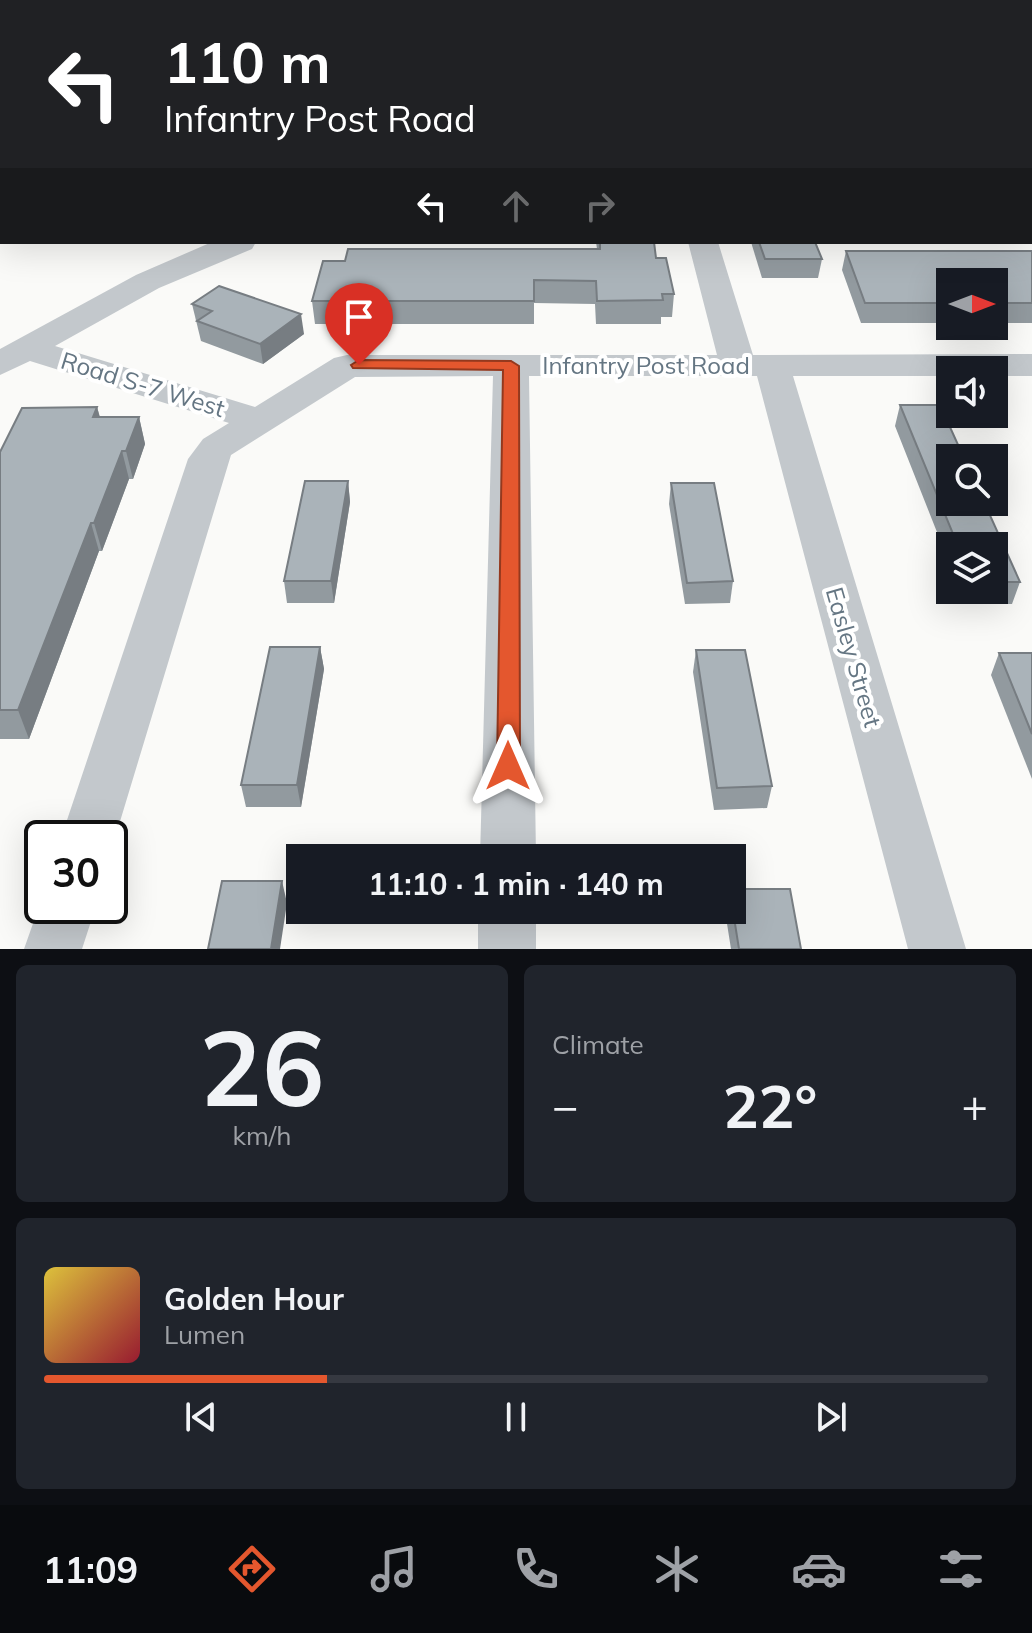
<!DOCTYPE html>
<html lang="en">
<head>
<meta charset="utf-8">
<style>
  :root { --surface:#171b24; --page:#20242c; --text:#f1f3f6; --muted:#9ea1a6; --line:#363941; --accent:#e4572e }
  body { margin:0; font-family:Mulish,sans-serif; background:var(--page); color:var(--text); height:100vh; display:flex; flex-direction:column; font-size:30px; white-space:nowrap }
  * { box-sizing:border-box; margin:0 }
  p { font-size:26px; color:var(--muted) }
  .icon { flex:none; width:44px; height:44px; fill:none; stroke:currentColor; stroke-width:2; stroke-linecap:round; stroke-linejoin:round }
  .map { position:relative; height:949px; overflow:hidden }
  .details { display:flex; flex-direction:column; gap:16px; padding:16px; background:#0d0f14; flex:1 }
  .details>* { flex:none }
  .top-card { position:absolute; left:0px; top:0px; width:1032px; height:244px; box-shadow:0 8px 32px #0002; background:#202124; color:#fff; overflow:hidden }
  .needle { width:52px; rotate:90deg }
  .buttons { position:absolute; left:936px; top:268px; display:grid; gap:16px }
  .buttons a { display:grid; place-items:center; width:72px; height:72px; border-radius:0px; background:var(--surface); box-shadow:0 8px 32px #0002; font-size:40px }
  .speed { position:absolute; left:24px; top:820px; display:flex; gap:16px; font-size:40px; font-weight:700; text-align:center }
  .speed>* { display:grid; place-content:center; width:104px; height:104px; border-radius:50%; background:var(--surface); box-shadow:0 8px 32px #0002; line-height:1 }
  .speed .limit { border:4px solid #111; border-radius:12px; background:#fff; color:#111 }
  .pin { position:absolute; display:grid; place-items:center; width:68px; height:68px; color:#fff; margin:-82px -34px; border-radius:50% 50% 50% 0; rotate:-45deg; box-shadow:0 0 8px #0007 }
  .pin .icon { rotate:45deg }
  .me { position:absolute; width:88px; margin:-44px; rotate:0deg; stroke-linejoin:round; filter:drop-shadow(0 0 6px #0008) }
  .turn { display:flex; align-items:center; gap:28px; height:168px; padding:0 32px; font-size:36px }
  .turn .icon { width:104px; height:104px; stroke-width:2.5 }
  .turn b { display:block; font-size:56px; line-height:68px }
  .lanes { display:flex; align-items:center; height:76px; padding:0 32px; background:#0003; justify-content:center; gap:40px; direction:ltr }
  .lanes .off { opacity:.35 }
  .big { font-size:60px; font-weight:700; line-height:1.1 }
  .details .widget { flex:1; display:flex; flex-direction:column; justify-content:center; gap:12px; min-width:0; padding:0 28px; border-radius:12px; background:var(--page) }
  .details .dial { align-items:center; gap:0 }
  .dial b { font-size:104px; line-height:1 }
  .song { display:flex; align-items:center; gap:24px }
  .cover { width:96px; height:96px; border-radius:12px; background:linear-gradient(135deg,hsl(50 70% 55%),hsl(350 70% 35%)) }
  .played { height:8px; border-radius:4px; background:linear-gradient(90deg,var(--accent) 30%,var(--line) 30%) }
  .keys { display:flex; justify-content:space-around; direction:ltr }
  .heat { display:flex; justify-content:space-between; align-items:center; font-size:44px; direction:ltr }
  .details .tiles { flex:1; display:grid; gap:16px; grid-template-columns:1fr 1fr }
  .widget:last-child { grid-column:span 2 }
  .trip { position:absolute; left:286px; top:844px; width:460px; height:80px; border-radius:0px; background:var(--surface); box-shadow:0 8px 32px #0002; font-weight:700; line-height:80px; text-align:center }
  .menu { display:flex; height:128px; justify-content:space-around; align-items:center; background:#090b0e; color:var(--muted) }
  .menu .icon { width:56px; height:56px }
  .menu .active { color:var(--accent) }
  .menu b { font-size:36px; color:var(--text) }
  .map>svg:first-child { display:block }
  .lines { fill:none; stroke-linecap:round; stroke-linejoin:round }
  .minor { fill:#c3c8cc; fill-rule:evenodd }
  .wall { fill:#929a9f }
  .shaded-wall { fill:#777d82 }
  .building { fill:#aab3b9; stroke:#777d82; stroke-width:2 }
  .route { fill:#e4572e; stroke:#94391e; stroke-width:2 }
  .labels { text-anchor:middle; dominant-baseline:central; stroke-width:8; stroke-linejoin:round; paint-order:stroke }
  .street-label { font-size:24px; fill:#657683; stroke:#fff }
</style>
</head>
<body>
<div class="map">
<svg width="1032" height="949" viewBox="0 0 1032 949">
  <rect width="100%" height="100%" fill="#fafaf8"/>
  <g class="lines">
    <g class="minor">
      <path d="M142,0h22l-23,2z"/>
      <rect x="386" y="0" width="22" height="2"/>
      <rect x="632" y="0" width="22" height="2"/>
      <path d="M739,0h22l1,2h-22z"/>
      <path d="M829,0h22l1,2h-22z"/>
      <rect x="1030" y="17" width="2" height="14"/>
      <rect x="0" y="50" width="2" height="14"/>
      <rect x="1030" y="111" width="2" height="16"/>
      <rect x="1030" y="203" width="2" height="18"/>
      <path d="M2,212v21h-2v-20z"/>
      <path d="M212,242h44l-4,7 -93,39 -104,58 200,61 79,-49 13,-3h370l-29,-113h30l35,113 279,-1v22h-38v-6h-44v6h-157l173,573h-58l-151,-573h-228l7,482h-56l13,-482 -138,1 -124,78 -116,383 -5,11v-11h-49l127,-379 15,-20 26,-16 -199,-62 -30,14v-26l136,-74z"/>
      <path d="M42,898v8h54l-14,43h-58z"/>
      <rect x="478" y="910" width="58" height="39"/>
    </g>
  </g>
  <g class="wall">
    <path d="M596,242h58l2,16 18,36 -2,23h-11v7h-65l-1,-20 -61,-1v21h-219l-3,-23 33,-40 252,-12z"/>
    <path d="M751,242h64l7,17 -4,19h-56z"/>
    <path d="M846,251h186v72h-38v-41h-44v41h-89l-19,-53z"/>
    <path d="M192,304l112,30 -41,30 -62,-23z"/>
    <path d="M900,405l120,177 -8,22h-46l-6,-14h34v-44h-44v19l-55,-139z"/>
    <path d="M97,407l3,10h39l6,27 -12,35h-4l-27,72h-3l-70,188h-29v-287z"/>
    <path d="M348,481l2,21 -16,101h-47l-3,-22z"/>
    <path d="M671,483l62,98 -3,22 -45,1 -16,-100z"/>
    <path d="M320,647l4,22 -23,138h-55l-5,-22z"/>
    <path d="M696,650l76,136 -5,22 -53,2 -21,-138z"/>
    <path d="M999,653h33v126l-41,-104z"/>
    <path d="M732,889l69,60h-70l-6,-38 1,-1h6z"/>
  </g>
  <g class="shaded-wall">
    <path d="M2,135v44l-2,3v-44z"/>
    <path d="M301,314l3,20 -41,30 -3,-20z"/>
    <path d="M97,407l7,27 -11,-17z"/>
    <path d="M139,417l6,27 -12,35 -7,-28z"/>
    <path d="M122,451l7,28 -27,72 -8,-28z"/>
    <path d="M348,481l2,21 -16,101 -3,-22z"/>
    <path d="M91,523l8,28 -70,188 -11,-29z"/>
    <path d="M320,647l4,22 -23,138 -4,-22z"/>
    <path d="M282,881l5,22 -7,46h-9z"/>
  </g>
  <g class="building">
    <path d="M800,0h30l1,2h-30z"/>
    <path d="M600,242h54l2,16h10l8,36h-12l1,6 -66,1 -1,-20 -62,-1v21h-222l11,-40h22l3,-12h252z"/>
    <path d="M759,242h56l7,17h-57z"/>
    <path d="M846,251h186v52h-38v-21h-44v21h-85z"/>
    <path d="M219,286l82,28 -41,30 -63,-23 15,-10 -20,-7z"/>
    <path d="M900,405h40l24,53h-14v44h34l36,80h-26v-36h-36z"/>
    <path d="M97,407l-4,10h46l-13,34h-4l-28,72h-3l-73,187h-18v-258l22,-44z"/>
    <path d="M305,481h43l-17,100h-47z"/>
    <path d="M671,483h43l19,98 -46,2z"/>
    <path d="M270,647h50l-23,138h-56z"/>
    <path d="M696,650h49l27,136 -55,2z"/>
    <path d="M999,653h33v81z"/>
    <path d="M222,881h60l-11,68h-63z"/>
    <path d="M732,889h58l11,60h-62l-7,-44z"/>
  </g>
  <path class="route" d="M359,360l152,1 8,5 1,400 -3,6 -9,3 -8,-3 -3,-6 6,-396 -150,-2 -2,-3z"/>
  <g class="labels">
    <g class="street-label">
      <text x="646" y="365">Infantry Post Road</text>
      <text transform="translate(143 384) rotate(17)">Road S-7 West</text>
      <text transform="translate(854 657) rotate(74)">Easley Street</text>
    </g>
  </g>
</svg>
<div class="buttons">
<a><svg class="needle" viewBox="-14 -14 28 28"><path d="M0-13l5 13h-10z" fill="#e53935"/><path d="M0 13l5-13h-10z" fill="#9ea1a6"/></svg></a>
<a><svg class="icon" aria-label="sound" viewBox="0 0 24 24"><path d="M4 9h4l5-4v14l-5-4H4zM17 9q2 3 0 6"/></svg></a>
<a><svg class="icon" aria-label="search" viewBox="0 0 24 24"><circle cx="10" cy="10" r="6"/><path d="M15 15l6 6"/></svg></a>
<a><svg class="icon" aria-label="layers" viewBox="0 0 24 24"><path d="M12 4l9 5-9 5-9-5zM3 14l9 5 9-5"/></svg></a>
</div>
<div class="speed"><div class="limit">30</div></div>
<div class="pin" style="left:359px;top:365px;background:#d93025"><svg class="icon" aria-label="arrive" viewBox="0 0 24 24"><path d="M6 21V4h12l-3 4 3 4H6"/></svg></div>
<svg class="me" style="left:508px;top:766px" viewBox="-20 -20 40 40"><path d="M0-17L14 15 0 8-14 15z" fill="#e4572e" stroke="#fff" stroke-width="4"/></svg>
<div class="trip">11:10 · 1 min · 140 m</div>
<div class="top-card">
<div class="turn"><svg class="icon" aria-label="left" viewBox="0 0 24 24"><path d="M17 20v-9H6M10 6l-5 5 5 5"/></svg><div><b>110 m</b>Infantry Post Road</div></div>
<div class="lanes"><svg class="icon" aria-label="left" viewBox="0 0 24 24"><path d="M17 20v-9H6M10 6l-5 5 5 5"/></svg><svg class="icon off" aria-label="ahead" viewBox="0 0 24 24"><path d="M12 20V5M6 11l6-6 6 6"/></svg><svg class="icon off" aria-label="right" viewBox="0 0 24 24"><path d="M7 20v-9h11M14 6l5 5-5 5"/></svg></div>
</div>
</div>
<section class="details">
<div class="tiles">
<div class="widget dial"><b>26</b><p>km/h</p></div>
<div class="widget"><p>Climate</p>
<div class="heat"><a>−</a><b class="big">22°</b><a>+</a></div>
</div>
<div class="widget">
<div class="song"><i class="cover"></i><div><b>Golden Hour</b><p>Lumen</p></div></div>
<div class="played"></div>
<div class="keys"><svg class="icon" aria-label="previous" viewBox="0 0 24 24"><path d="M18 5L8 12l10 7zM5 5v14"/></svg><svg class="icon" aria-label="pause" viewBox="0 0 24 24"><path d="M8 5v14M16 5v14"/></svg><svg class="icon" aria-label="next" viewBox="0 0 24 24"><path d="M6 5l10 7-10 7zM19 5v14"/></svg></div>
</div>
</div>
</section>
<nav class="menu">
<b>11:09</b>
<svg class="icon active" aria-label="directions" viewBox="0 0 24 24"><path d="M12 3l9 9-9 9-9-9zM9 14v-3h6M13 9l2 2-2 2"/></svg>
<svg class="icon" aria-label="music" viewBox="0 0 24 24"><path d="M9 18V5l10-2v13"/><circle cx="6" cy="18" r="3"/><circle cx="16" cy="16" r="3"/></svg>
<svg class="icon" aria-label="phone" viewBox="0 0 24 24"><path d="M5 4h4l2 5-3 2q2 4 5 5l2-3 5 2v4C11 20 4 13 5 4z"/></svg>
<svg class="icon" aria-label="climate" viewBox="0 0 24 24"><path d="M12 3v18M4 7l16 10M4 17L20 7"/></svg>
<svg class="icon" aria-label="car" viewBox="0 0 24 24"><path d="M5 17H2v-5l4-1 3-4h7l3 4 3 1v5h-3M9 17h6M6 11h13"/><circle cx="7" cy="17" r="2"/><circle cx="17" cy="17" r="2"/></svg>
<svg class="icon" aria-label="filters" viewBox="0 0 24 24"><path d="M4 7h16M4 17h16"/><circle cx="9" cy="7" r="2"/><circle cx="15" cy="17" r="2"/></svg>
</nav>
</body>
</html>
